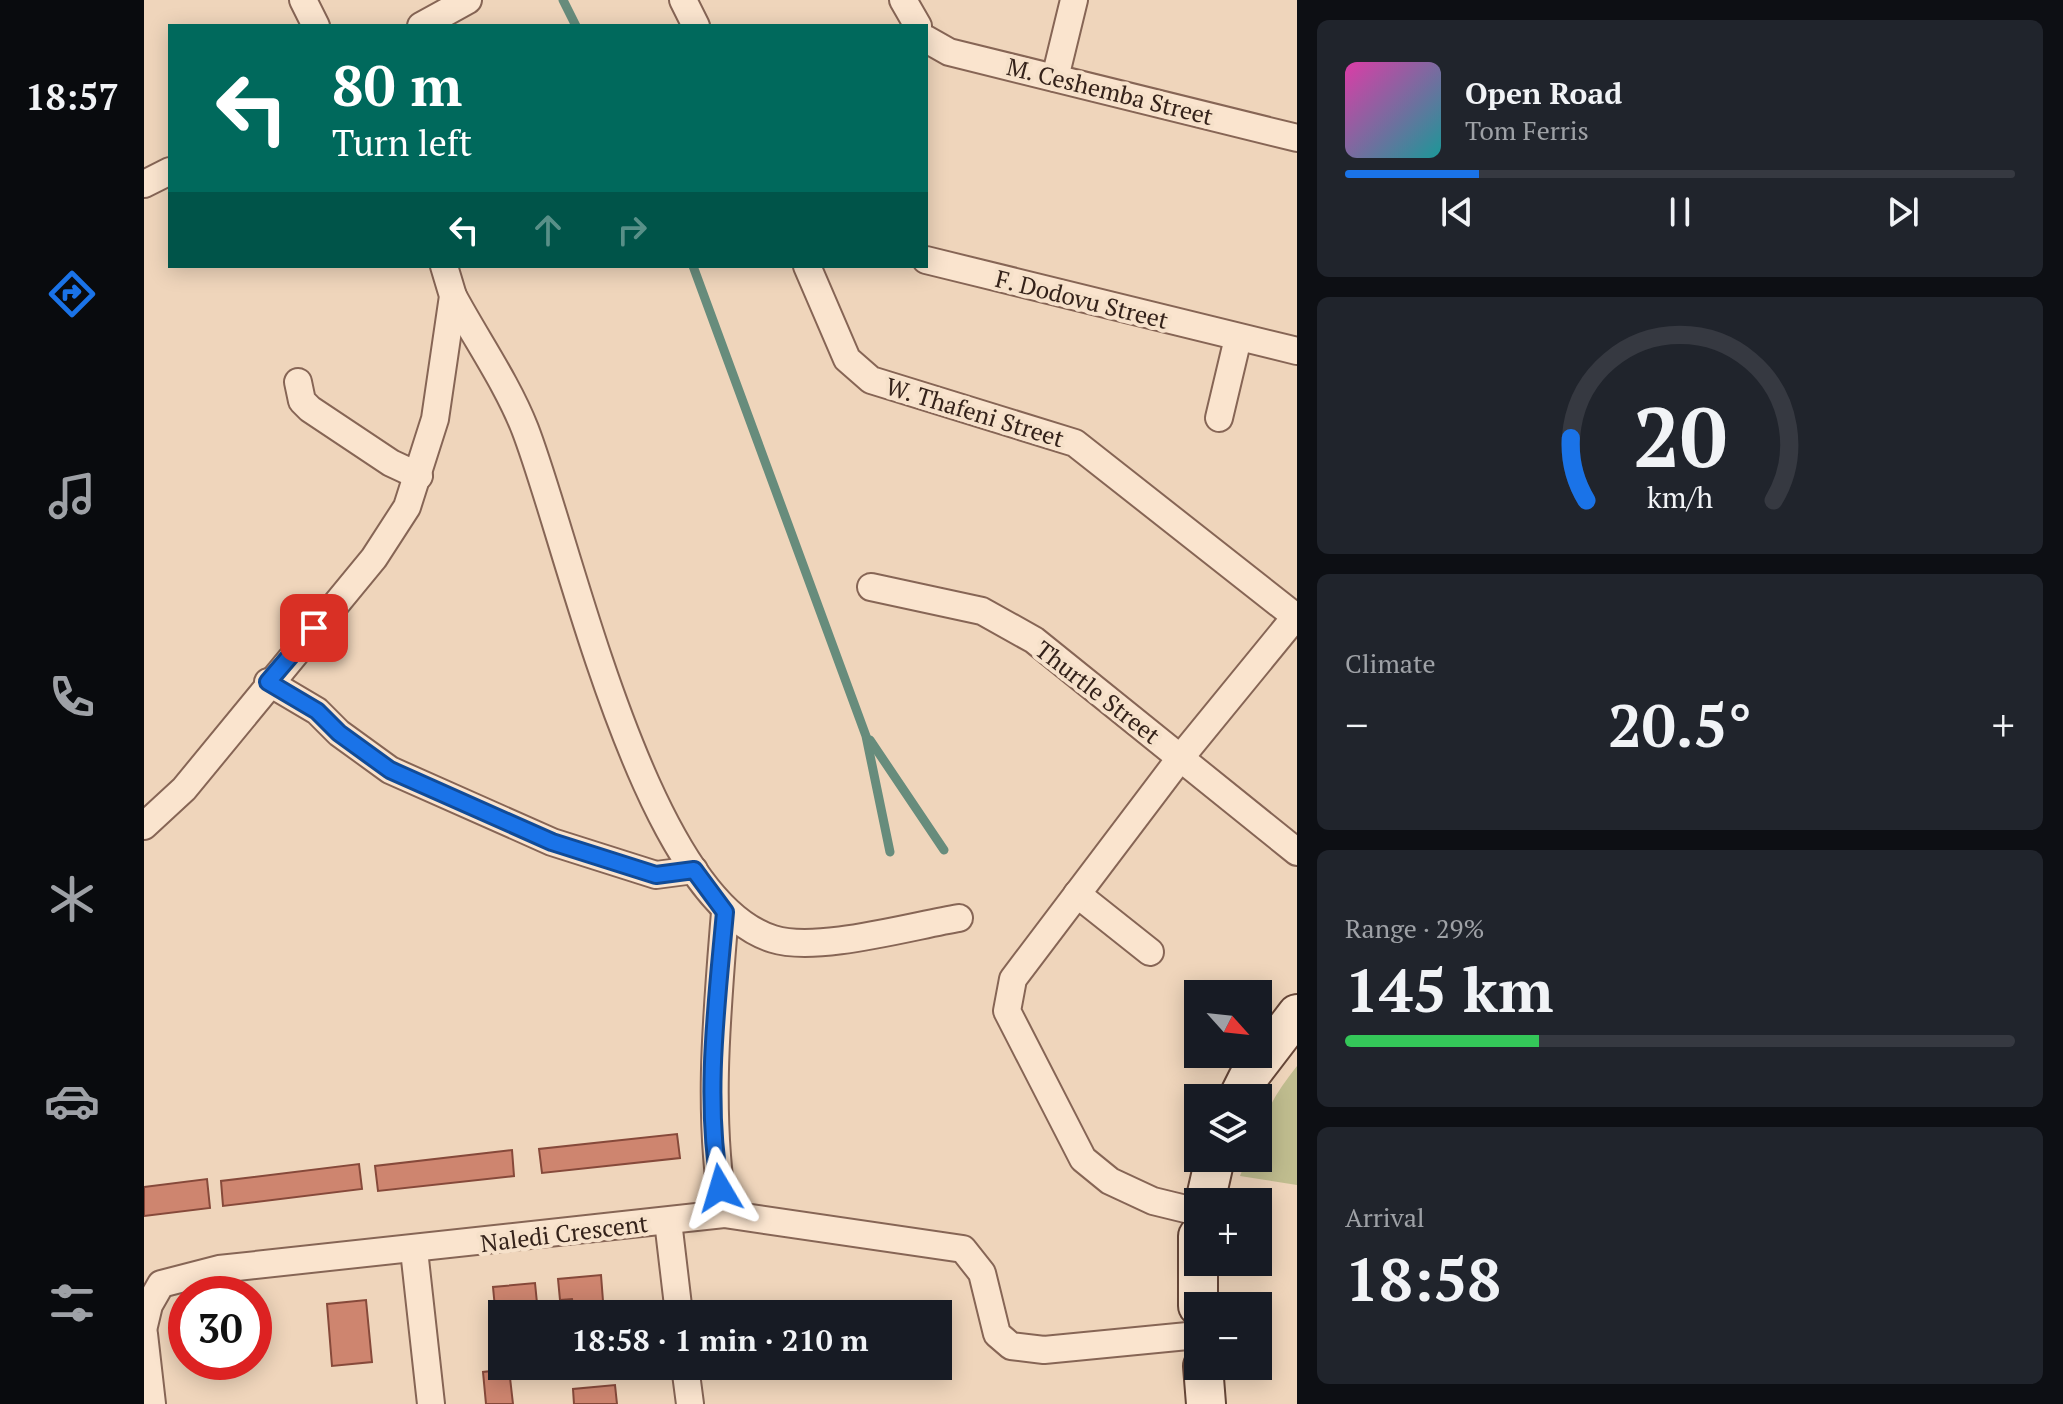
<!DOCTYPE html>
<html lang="en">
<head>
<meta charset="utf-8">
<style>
  :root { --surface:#171b24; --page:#20242c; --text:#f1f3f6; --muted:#9ea1a6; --line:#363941; --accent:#1a73e8 }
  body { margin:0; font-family:"PT Serif",serif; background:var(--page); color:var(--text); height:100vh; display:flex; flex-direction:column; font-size:30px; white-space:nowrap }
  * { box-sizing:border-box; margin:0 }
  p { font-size:26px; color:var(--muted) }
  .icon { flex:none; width:44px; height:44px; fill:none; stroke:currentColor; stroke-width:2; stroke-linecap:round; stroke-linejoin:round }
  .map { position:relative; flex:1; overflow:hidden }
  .side { display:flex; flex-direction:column; gap:20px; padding:20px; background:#0d0f14; width:766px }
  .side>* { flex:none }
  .guide { position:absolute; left:24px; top:24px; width:760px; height:244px; border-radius:0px; box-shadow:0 4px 20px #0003; background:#00695c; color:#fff; overflow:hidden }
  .needle { width:52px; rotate:117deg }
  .tools { position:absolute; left:1040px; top:980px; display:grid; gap:16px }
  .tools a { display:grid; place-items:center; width:88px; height:88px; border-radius:0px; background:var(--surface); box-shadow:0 4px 20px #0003; font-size:40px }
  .speed { position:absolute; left:24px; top:1276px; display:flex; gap:16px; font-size:40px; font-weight:700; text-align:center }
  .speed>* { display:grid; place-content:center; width:104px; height:104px; border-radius:50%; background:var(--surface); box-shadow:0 4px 20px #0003; line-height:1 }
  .speed .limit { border:12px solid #d22; background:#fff; color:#111 }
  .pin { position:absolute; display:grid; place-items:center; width:68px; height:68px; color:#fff; margin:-34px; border-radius:16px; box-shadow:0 4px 12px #0006 }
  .me { position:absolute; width:88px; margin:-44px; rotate:353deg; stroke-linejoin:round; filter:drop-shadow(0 0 6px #0008) }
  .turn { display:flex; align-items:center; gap:28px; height:168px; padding:0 32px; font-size:36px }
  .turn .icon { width:104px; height:104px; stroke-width:2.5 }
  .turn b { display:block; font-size:56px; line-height:68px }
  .lanes { display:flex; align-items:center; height:76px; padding:0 32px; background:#0003; justify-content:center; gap:40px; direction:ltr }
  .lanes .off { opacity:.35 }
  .big { font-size:60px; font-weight:600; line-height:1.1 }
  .side .widget { flex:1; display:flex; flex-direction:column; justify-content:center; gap:12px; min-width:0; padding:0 28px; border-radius:12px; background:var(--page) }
  .side .dial { align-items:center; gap:0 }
  .dial svg { height:208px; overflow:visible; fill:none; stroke:var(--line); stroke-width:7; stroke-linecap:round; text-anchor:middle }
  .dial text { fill:var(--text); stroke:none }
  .song { display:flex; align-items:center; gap:24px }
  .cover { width:96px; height:96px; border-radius:12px; background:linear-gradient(135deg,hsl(320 70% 55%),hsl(180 70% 35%)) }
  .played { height:8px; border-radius:4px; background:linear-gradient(90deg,var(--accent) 20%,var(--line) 20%) }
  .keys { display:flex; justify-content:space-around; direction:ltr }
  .heat { display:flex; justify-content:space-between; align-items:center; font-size:44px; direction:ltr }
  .charge { height:12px; border-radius:6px; background:linear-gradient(90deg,#34c759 29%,var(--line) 0) }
  .trip { position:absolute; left:344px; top:1300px; width:464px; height:80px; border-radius:0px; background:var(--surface); box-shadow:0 4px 20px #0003; font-weight:600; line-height:80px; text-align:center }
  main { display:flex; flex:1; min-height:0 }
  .dock { display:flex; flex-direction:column; width:144px; justify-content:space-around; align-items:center; background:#090b0e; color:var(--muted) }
  .dock .icon { width:56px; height:56px }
  .dock .selected { color:var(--accent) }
  .dock b { font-size:36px; color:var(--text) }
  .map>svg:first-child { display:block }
  .cemetery { fill:#c0bd8f }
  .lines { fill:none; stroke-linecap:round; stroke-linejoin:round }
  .stream { stroke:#678c7c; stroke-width:9 }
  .building { fill:#ce856f; stroke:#86493a; stroke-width:2 }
  .street-casing { stroke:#866555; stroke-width:30 }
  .secondary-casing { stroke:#674738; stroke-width:42 }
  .street { stroke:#fae4ce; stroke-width:26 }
  .secondary { stroke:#fae4ce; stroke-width:38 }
  .route-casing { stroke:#114b97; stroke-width:20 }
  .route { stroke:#1a73e8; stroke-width:14 }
  .labels { text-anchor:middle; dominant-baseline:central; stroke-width:8; stroke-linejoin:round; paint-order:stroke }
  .street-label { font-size:24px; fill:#34221a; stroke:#f6e1ca }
</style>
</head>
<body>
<main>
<nav class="dock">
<b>18:57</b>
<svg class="icon selected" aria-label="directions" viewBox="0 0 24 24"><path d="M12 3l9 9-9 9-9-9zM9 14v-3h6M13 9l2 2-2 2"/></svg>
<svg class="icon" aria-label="music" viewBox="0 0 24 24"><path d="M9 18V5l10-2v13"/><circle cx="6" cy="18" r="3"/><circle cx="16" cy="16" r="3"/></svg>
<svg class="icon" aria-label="phone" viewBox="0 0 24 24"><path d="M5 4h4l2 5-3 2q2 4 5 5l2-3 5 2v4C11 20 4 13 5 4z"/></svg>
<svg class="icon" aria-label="climate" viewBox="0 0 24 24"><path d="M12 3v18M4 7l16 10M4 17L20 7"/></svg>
<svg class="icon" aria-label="car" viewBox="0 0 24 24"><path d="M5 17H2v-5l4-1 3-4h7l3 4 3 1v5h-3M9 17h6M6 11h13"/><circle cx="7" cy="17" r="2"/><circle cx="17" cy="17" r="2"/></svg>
<svg class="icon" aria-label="filters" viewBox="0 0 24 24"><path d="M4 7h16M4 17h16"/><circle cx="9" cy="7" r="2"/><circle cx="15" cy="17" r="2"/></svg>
</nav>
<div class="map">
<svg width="1153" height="1404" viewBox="0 0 1153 1404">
  <rect width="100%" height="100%" fill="#efd5bb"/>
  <path class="cemetery" d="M1153,1066v119l-57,-9 7,-18h11c0,-38 16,-63 39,-92z"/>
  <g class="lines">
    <g class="stream">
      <path d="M419,0l13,26"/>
      <path d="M549,266l173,470 24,116"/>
      <path d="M726,740l74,110"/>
    </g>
  </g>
  <g class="building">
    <path d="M533,1134l3,24 -138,15 -3,-24z"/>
    <path d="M368,1150l2,26 -136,15 -3,-25z"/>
    <path d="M215,1164l3,25 -139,17 -2,-25z"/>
    <path d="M63,1179l3,29 -66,8v-29z"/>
    <path d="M457,1275l3,39h-30l-2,-15 -12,1 -2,-21z"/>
    <path d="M391,1283l2,20h-12l1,11h-24v36h-3l-6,-63z"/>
    <path d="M222,1300l6,62 -40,4 -5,-62z"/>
    <path d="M69,1362h26l1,11 -26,3z"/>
    <path d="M365,1369l4,35h-27l-3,-32z"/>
    <path d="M471,1385l2,19h-43l-1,-15z"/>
  </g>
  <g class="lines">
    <defs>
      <g id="street">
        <path d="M159,0l13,26"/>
        <path d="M539,0l13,26"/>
        <path d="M759,0l15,26"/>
        <path d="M277,26l47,-26"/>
        <path d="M782,39l23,13 348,86"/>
        <path d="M911,78l19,-78"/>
        <path d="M0,184l26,-13"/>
        <path d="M782,260l371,91"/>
        <path d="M663,266l40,93 24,21 204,63 221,174"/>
        <path d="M309,296c23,43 54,87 72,133 46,119 119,470 248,510 44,14 138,-13 186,-21"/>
        <path d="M154,382l4,19 8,8 81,54 28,13"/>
        <path d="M1075,418l19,-80"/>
        <path d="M727,587l111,24 52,29 263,212"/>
        <path d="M124,682l49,29 22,22 51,37 162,72 104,33 38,-5"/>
        <path d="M0,826l40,-37 190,-231 33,-51 28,-88 18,-123 -9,-30"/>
        <path d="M933,894l73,58"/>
        <path d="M1054,1212l-45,-11 -43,-20 -27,-22 -76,-148 6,-32 168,-222 116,-142"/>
        <path d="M580,1214l239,35 19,24 15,61 14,12 33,4 154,-15"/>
        <path d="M524,1221l11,93"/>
        <path d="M270,1250l17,154"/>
        <path d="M0,1326l5,-21 12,-21 58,-15 505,-55c-17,-100 -7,-201 1,-302"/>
        <path d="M0,1334l8,70"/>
        <path d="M541,1366l5,38"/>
      </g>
      <g id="secondary">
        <path d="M1094,1098l10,-20 49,-64"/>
        <path d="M1061,1202l10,-44"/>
        <path d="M1054,1236v70"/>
        <path d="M1059,1366l3,38"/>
      </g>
    </defs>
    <use href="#street" class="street-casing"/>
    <use href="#secondary" class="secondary-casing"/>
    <use href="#street" class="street"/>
    <use href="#secondary" class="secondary"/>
  </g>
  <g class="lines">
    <defs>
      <path id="route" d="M170,628l-46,54 49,29 22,22 51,37 162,72 104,33 38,-5 31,42c-8,90 -21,186 -5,276"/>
    </defs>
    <use href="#route" class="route-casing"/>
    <use href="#route" class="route"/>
  </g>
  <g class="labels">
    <g class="street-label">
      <text transform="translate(966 91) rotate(14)">M. Ceshemba Street</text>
      <text transform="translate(938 299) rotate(14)">F. Dodovu Street</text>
      <text transform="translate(831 412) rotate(17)">W. Thafeni Street</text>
      <text transform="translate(954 692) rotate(38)">Thurtle Street</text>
      <text transform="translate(420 1233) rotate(-7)">Naledi Crescent</text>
    </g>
  </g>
</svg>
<div class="tools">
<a><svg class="needle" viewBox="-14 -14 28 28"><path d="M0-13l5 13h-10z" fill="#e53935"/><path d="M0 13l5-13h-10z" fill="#9ea1a6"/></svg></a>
<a><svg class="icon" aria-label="layers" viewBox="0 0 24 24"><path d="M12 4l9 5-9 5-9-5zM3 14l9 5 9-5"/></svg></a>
<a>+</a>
<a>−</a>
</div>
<div class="speed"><div class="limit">30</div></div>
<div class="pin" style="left:170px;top:628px;background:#d93025"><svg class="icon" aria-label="arrive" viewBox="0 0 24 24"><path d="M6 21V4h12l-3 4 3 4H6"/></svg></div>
<svg class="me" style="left:576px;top:1188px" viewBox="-20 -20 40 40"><path d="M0-17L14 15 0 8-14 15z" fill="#1a73e8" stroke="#fff" stroke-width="4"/></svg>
<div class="trip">18:58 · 1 min · 210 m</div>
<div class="guide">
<div class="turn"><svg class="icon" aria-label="left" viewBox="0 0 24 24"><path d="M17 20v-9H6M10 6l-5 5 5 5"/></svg><div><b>80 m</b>Turn left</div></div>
<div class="lanes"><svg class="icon" aria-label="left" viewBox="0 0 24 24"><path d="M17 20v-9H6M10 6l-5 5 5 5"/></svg><svg class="icon off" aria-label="ahead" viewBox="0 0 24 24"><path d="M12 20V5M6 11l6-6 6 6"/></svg><svg class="icon off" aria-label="right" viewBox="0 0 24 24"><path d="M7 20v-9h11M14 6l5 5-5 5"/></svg></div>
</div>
</div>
<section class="side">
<div class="widget">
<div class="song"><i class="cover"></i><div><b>Open Road</b><p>Tom Ferris</p></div></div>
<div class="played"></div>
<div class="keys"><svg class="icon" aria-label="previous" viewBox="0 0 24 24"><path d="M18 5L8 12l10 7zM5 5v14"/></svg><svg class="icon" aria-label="pause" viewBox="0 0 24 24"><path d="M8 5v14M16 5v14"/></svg><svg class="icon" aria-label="next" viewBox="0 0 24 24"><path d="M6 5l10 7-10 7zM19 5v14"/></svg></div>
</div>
<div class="widget dial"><svg viewBox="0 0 100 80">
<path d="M14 69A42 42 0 1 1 86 69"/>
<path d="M14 69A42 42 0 0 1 8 45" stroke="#1a73e8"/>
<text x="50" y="56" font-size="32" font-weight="700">20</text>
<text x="50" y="72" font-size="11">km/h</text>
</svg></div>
<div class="widget"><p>Climate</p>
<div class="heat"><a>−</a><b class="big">20.5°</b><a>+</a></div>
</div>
<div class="widget"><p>Range · 29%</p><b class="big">145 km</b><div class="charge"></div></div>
<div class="widget"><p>Arrival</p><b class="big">18:58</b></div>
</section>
</main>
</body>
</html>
